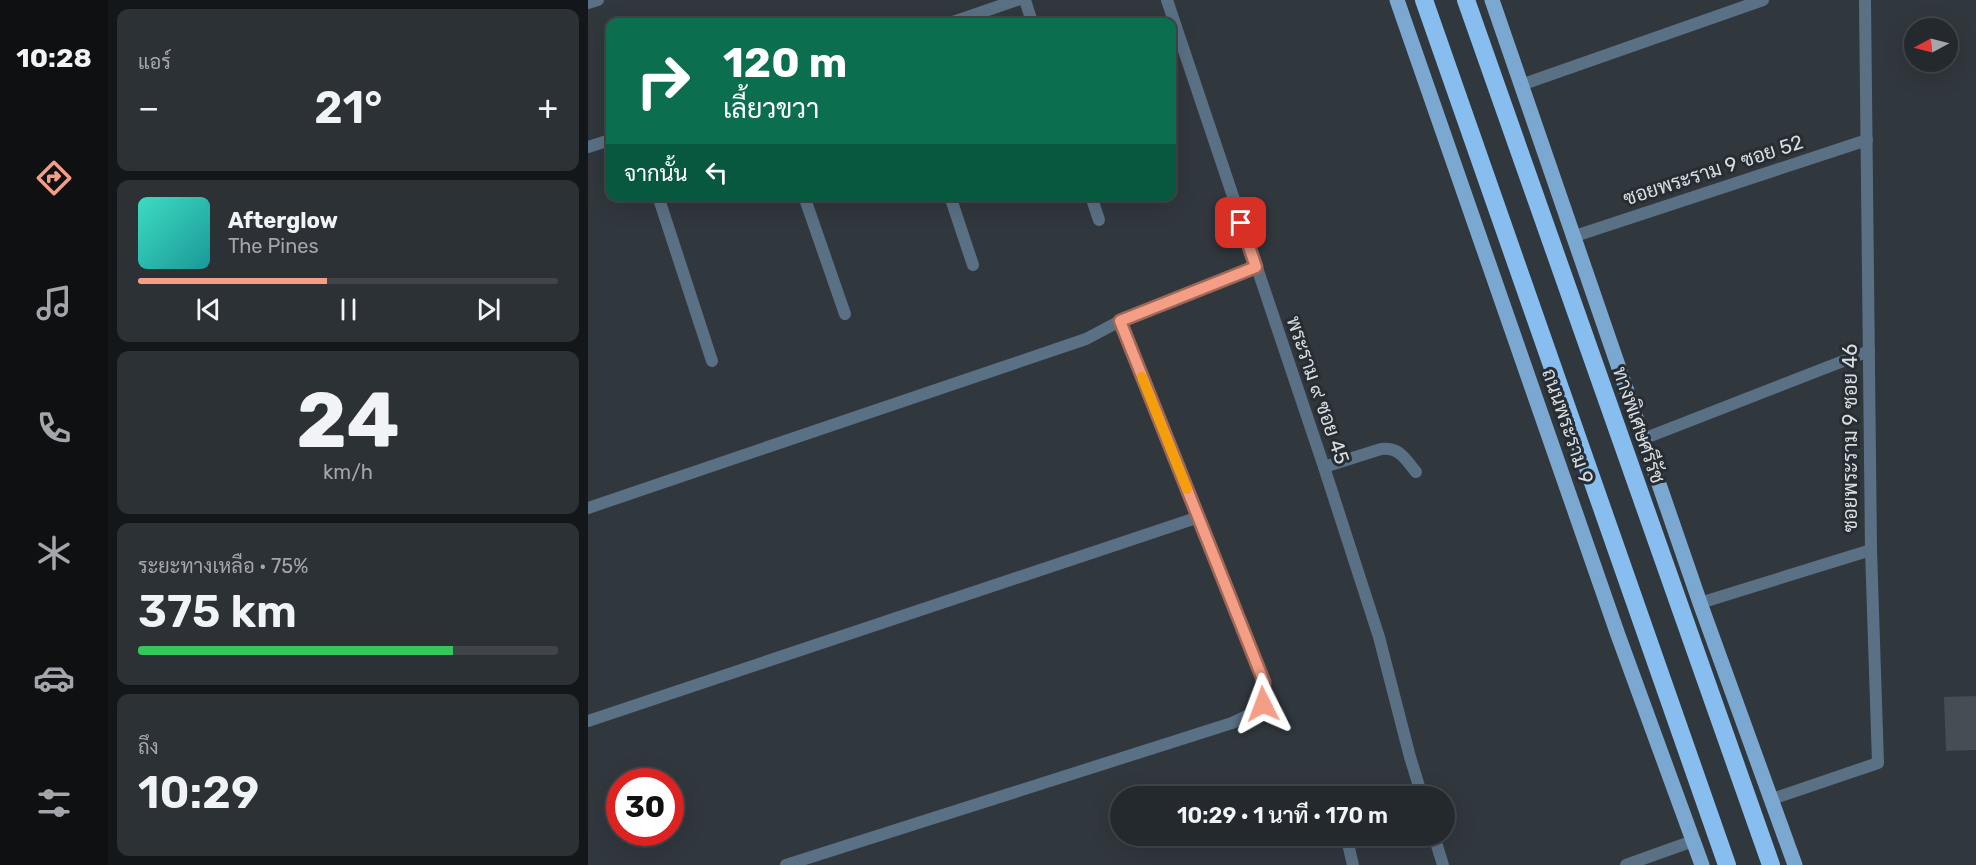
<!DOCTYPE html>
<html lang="th">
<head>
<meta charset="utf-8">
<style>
  :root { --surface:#24292e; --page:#2c3136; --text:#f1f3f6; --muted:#a3a6aa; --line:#41454a; --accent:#f49e86 }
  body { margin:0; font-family:Rubik,Sarabun,sans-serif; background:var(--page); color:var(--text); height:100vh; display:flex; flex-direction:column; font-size:22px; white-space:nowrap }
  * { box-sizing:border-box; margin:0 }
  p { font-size:20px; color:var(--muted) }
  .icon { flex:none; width:33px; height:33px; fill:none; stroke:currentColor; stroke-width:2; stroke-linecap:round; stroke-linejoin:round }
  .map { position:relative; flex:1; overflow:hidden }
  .sheet { display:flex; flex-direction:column; gap:9px; padding:9px; background:#141719; width:480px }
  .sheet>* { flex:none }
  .banner { position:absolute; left:18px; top:18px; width:570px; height:183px; border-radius:12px; box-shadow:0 6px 24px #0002,0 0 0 2px var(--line); background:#0b6e4f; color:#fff; overflow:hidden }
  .needle { width:39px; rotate:263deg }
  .buttons { position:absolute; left:1316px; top:18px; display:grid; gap:12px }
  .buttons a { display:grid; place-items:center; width:54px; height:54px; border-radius:50%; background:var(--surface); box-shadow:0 6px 24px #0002,0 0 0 2px var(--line); font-size:30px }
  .speed { position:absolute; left:18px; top:768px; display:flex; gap:12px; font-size:30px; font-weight:700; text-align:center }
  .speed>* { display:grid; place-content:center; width:78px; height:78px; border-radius:50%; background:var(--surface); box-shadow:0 6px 24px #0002,0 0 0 2px var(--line); line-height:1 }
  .speed .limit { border:9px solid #d22; background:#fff; color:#111 }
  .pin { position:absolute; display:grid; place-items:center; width:51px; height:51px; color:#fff; margin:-26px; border-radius:12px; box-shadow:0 3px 9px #0006 }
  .me { position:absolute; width:66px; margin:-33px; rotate:357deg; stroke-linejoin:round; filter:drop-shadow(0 0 4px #0008) }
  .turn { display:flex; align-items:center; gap:21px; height:126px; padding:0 18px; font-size:27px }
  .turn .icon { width:78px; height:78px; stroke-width:2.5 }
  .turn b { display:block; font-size:42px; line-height:51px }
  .then { display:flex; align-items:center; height:57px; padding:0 18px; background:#0003; gap:12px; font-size:22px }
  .big { font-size:45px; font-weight:600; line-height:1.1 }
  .sheet .tile { flex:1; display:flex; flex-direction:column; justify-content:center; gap:9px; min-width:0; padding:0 21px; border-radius:12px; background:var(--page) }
  .sheet .dial { align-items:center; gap:0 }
  .dial b { font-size:78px; line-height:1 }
  .song { display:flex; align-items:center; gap:18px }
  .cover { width:72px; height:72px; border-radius:9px; background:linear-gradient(135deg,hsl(170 70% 55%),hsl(180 70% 35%)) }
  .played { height:6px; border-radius:3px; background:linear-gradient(90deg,var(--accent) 45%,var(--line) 45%) }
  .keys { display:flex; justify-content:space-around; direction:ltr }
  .heat { display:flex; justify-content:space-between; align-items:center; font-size:33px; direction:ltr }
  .charge { height:9px; border-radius:4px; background:linear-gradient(90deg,#34c759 75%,var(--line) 0) }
  .trip { position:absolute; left:522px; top:786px; width:345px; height:60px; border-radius:30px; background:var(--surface); box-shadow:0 6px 24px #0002,0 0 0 2px var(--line); font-weight:600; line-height:60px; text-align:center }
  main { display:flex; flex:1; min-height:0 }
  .tabs { display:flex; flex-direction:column; width:108px; justify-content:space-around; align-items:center; background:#0e1012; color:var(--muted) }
  .tabs .icon { width:42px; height:42px }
  .tabs .selected { color:var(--accent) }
  .tabs b { font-size:27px; color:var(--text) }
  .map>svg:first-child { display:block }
  .building { fill:#464d54 }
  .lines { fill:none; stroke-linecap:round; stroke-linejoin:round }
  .service { stroke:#5a7084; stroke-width:12 }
  .minor { stroke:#5a7084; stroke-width:12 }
  .tertiary { stroke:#5a7084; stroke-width:12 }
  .primary { stroke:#7ba8d1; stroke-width:15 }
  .motorway { stroke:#87beef; stroke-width:18 }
  .route-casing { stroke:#9f6757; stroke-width:15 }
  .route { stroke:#f49e86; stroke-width:10 }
  .slow { stroke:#f59e0b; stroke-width:10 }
  .labels { text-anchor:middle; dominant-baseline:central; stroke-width:6; stroke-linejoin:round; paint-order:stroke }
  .street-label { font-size:20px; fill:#d9dde1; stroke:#262d33 }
</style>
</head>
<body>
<main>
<nav class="tabs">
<b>10:28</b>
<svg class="icon selected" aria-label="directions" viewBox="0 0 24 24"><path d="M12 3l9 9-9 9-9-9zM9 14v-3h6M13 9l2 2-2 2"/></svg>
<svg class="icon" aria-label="music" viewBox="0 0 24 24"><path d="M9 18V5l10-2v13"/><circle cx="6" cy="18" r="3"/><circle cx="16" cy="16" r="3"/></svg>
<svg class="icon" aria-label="phone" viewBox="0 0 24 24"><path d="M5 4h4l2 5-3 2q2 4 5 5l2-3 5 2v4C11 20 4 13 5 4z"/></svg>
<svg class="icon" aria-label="climate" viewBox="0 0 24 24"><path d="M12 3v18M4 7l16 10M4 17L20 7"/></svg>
<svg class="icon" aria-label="car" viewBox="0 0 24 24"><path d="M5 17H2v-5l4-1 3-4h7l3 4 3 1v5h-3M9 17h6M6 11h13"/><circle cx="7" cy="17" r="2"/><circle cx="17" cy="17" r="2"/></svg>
<svg class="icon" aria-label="filters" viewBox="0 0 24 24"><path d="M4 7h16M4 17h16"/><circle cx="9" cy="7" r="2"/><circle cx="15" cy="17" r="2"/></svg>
</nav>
<section class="sheet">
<div class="tile"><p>แอร์</p>
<div class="heat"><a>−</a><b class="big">21°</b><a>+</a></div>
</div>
<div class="tile">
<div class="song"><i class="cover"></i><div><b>Afterglow</b><p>The Pines</p></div></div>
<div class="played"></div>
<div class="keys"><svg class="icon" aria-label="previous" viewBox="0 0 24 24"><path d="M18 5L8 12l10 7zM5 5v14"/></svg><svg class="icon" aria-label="pause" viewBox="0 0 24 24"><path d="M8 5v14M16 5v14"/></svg><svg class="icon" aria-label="next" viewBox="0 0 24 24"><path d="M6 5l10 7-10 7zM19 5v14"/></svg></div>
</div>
<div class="tile dial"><b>24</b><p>km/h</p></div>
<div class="tile"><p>ระยะทางเหลือ · 75%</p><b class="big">375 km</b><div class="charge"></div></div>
<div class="tile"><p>ถึง</p><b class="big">10:29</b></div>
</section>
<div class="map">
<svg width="1388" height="865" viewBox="0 0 1388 865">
  <rect width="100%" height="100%" fill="#30373d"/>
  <path class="building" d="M1388,696v54l-30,1 -2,-54z"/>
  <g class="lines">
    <path class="service" d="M736,467l57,-18c19,-2 24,10 35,23"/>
    <g class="minor">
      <path d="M437,0l7,22"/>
      <path d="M579,0l157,467 55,170 31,120 12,39"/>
      <path d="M365,22l64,-22"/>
      <path d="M933,85l242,-85"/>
      <path d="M0,147l22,-7"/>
      <path d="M70,196l54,165"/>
      <path d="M216,196l41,118"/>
      <path d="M362,196l23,69"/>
      <path d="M503,196l8,24"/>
      <path d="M984,237l295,-97"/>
      <path d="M1055,439l226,-88"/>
      <path d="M0,508l498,-169 34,-18 135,-54"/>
      <path d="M1112,603l171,-53"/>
      <path d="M0,721l611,-204"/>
      <path d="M1184,799l106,-36 -7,-213 -6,-550"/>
      <path d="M846,836l9,29"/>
      <path d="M761,848l4,17"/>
      <path d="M198,865l446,-142 19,-9 12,-10 1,-22 -144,-361"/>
      <path d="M1038,865l67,-24"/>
    </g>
    <path class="tertiary" d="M0,3l10,-3"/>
    <g class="primary">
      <path d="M809,0l221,635 84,230"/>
      <path d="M904,0l208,603 95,262"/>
    </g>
    <g class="motorway">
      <path d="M836,0l303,865"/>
      <path d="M878,0l305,865"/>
    </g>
  </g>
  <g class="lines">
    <defs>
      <path id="route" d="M653,223l15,44 -136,54 144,361 -1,22"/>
    </defs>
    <use href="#route" class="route-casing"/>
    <use href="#route" class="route"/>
    <path class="slow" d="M554,377l45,112"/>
  </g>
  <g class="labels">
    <g class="street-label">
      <text transform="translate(1125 170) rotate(-18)">ซอยพระราม 9 ซอย 52</text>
      <text transform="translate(730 390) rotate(71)">พระราม ๙ ซอย 45</text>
      <text transform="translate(1051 425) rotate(71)">ทางพิเศษศรีรัช</text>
      <text transform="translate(980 426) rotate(71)">ถนนพระราม 9</text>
      <text transform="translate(1262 438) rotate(-90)">ซอยพระราม 9 ซอย 46</text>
    </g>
  </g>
</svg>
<div class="buttons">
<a><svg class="needle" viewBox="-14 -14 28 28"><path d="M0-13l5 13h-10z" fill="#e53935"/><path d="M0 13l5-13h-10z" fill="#a3a6aa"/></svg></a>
</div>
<div class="speed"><div class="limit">30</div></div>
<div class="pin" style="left:653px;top:223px;background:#d93025"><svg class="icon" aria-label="arrive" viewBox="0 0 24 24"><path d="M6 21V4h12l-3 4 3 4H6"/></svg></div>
<svg class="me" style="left:675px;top:704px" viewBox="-20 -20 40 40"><path d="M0-17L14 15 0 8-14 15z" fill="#f49e86" stroke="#fff" stroke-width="4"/></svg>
<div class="trip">10:29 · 1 นาที · 170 m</div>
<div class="banner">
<div class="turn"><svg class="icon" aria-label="right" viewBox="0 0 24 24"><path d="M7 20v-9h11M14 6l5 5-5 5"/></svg><div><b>120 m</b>เลี้ยวขวา</div></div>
<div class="then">จากนั้น<svg class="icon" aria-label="left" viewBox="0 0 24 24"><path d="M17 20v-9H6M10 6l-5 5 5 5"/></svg></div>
</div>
</div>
</main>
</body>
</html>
